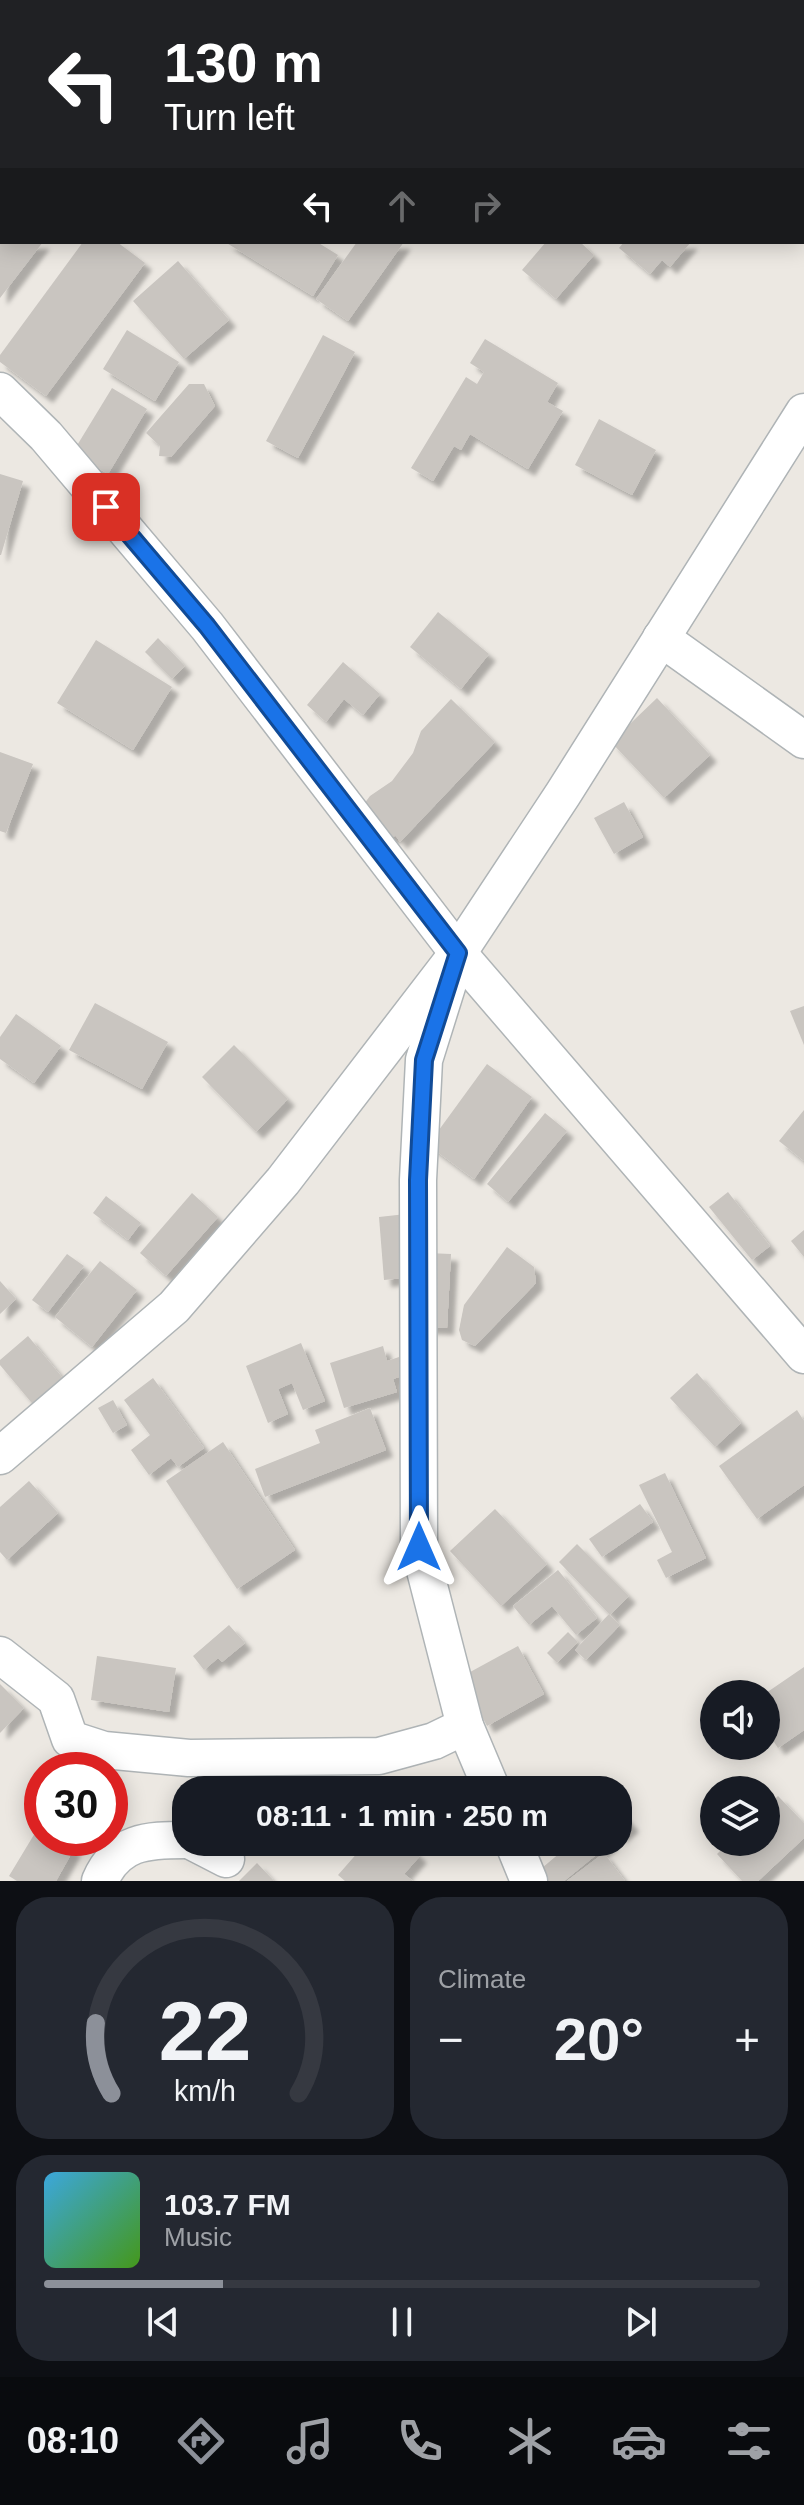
<!DOCTYPE html>
<html lang="en">
<head>
<meta charset="utf-8">
<style>
  :root { --surface:#171b24; --page:#242831; --text:#f1f3f6; --muted:#9ea1a6; --line:#363941; --accent:#8c9099 }
  body { margin:0; font-family:Arial,sans-serif; background:var(--page); color:var(--text); height:100vh; display:flex; flex-direction:column; font-size:30px; white-space:nowrap }
  * { box-sizing:border-box; margin:0 }
  p { font-size:26px; color:var(--muted) }
  .icon { flex:none; width:44px; height:44px; fill:none; stroke:currentColor; stroke-width:2; stroke-linecap:round; stroke-linejoin:round }
  .map { position:relative; height:1881px; overflow:hidden }
  .panel { display:flex; flex-direction:column; gap:16px; padding:16px; background:#0d0f14; flex:1 }
  .panel>* { flex:none }
  .guide { position:absolute; left:0px; top:0px; width:804px; height:244px; box-shadow:0 4px 20px #0003; background:#202124; color:#fff; overflow:hidden }
  .buttons { position:absolute; left:700px; top:1680px; display:grid; gap:16px }
  .buttons a { display:grid; place-items:center; width:80px; height:80px; border-radius:50%; background:var(--surface); box-shadow:0 4px 20px #0003; font-size:40px }
  .speed { position:absolute; left:24px; top:1752px; display:flex; gap:16px; font-size:40px; font-weight:700; text-align:center }
  .speed>* { display:grid; place-content:center; width:104px; height:104px; border-radius:50%; background:var(--surface); box-shadow:0 4px 20px #0003; line-height:1 }
  .speed .limit { border:12px solid #d22; background:#fff; color:#111 }
  .pin { position:absolute; display:grid; place-items:center; width:68px; height:68px; color:#fff; margin:-34px; border-radius:16px; box-shadow:0 4px 12px #0006 }
  .me { position:absolute; width:88px; margin:-44px; rotate:0deg; stroke-linejoin:round; filter:drop-shadow(0 0 6px #0008) }
  .turn { display:flex; align-items:center; gap:28px; height:168px; padding:0 32px; font-size:36px }
  .turn .icon { width:104px; height:104px; stroke-width:2.5 }
  .turn b { display:block; font-size:56px; line-height:68px }
  .lanes { display:flex; align-items:center; height:76px; padding:0 32px; background:#0003; justify-content:center; gap:40px; direction:ltr }
  .lanes .off { opacity:.35 }
  .big { font-size:60px; font-weight:800; line-height:1.1 }
  .panel .tile { flex:1; display:flex; flex-direction:column; justify-content:center; gap:12px; min-width:0; padding:0 28px; border-radius:32px; background:var(--page) }
  .panel .dial { align-items:center; gap:0 }
  .dial svg { height:208px; overflow:visible; fill:none; stroke:var(--line); stroke-width:7; stroke-linecap:round; text-anchor:middle }
  .dial text { fill:var(--text); stroke:none }
  .song { display:flex; align-items:center; gap:24px }
  .cover { width:96px; height:96px; border-radius:12px; background:linear-gradient(135deg,hsl(200 70% 55%),hsl(100 70% 35%)) }
  .played { height:8px; border-radius:4px; background:linear-gradient(90deg,var(--accent) 25%,var(--line) 25%) }
  .keys { display:flex; justify-content:space-around; direction:ltr }
  .heat { display:flex; justify-content:space-between; align-items:center; font-size:44px; direction:ltr }
  .panel .tiles { flex:1; display:grid; gap:16px; grid-template-columns:1fr 1fr }
  .tile:last-child { grid-column:span 2 }
  .trip { position:absolute; left:172px; top:1776px; width:460px; height:80px; border-radius:32px; background:var(--surface); box-shadow:0 4px 20px #0003; font-weight:800; line-height:80px; text-align:center }
  .dock { display:flex; height:128px; justify-content:space-around; align-items:center; background:#090b0e; color:var(--muted) }
  .dock .icon { width:56px; height:56px }
  .dock .on { color:var(--accent) }
  .dock b { font-size:36px; color:var(--text) }
  .map>svg:first-child { display:block }
  .building { fill:#c9c5c0; filter:url(#shadow) }
  .lines { fill:none; stroke-linecap:round; stroke-linejoin:round }
  .minor-casing { stroke:#afb4b6; stroke-width:39 }
  .minor { stroke:#fff; stroke-width:36 }
  .route-casing { stroke:#114b97; stroke-width:20 }
  .route { stroke:#1a73e8; stroke-width:14 }
</style>
</head>
<body>
<div class="map">
<svg width="804" height="1881" viewBox="0 0 804 1881">
  <defs>
    <filter id="shadow"><feDropShadow dx="7" dy="7" stdDeviation="2" flood-color="#0004"/></filter>
  </defs>
  <rect width="100%" height="100%" fill="#ece8e2"/>
  <g class="building">
    <path d="M0,242h43l-43,56z"/>
    <path d="M83,242h34l28,21 -99,133 -46,-34v-7z"/>
    <path d="M225,242h92l21,13 -25,41z"/>
    <path d="M357,242h47l-56,79 -32,-22z"/>
    <path d="M546,242h34l14,13 -38,44 -34,-29z"/>
    <path d="M624,242h67l-21,25 -8,-7 -12,14 -31,-26z"/>
    <path d="M178,261l51,59 -45,39 -51,-58z"/>
    <path d="M127,330l52,32 -24,39 -52,-32z"/>
    <path d="M323,335l32,17 -57,106 -32,-17z"/>
    <path d="M485,339l73,44 -11,19 16,9 -35,58 -58,-35 -9,16 -7,-4 -21,35 -22,-13 55,-91 11,7 7,-12 -14,-9z"/>
    <path d="M189,384h15l11,22 -44,51 -12,-1 1,-10 -14,-13z"/>
    <path d="M112,388l35,21 -39,65 -35,-22z"/>
    <path d="M599,419l57,31 -24,45 -57,-30z"/>
    <path d="M0,474l23,7 -22,74h-1z"/>
    <path d="M438,612l51,42 -28,35 -51,-42z"/>
    <path d="M158,638l27,28 -13,13 -27,-27z"/>
    <path d="M96,640l76,47 -39,63 -76,-47z"/>
    <path d="M343,662l37,32 -17,21 -19,-16 -18,23 -19,-17z"/>
    <path d="M657,698l53,57 -46,43 -53,-56z"/>
    <path d="M451,699l44,43 -95,100 -4,-6 -14,1 -24,-25 12,-16 22,-15 21,-28 8,-22z"/>
    <path d="M0,752l33,12 -27,69 -6,-2z"/>
    <path d="M624,802l19,35 -29,17 -20,-36z"/>
    <path d="M95,1003l73,39 -26,47 -73,-39z"/>
    <path d="M804,1006v39l-14,-34z"/>
    <path d="M16,1014l45,32 -27,37 -34,-24v-22z"/>
    <path d="M234,1045l54,54 -32,33 -54,-55z"/>
    <path d="M487,1064l45,33 -58,82 -46,-34z"/>
    <path d="M804,1110v51l-25,-20z"/>
    <path d="M545,1113l22,18 -59,71 -21,-18z"/>
    <path d="M728,1192l42,54 -18,14 -43,-53z"/>
    <path d="M192,1193l26,24 -52,59 -26,-23z"/>
    <path d="M106,1196l35,27 -13,17 -35,-27z"/>
    <path d="M406,1214l7,63 -29,3 -5,-63z"/>
    <path d="M804,1230v27l-13,-16z"/>
    <path d="M507,1247l27,20 2,16 -61,63 -13,-6 -3,-10 5,-25z"/>
    <path d="M428,1253l23,1 -4,74 -23,-1z"/>
    <path d="M67,1254l17,12 -36,46 -16,-12z"/>
    <path d="M100,1261l37,29 -45,57 -37,-30z"/>
    <path d="M0,1281l16,18 -16,15z"/>
    <path d="M28,1336l38,46 -30,26 -36,-43v-5z"/>
    <path d="M301,1343l24,58 -22,9 -11,-27 -14,6 10,25 -20,9 -22,-57z"/>
    <path d="M383,1346l4,15 12,-4 6,18 -12,4 4,13 -53,16 -14,-45z"/>
    <path d="M697,1373l44,50 -26,24 -45,-49z"/>
    <path d="M153,1378l51,70 -26,19 -7,-9 -22,17 -18,-25 19,-15 -26,-35z"/>
    <path d="M113,1400l14,25 -14,8 -15,-25z"/>
    <path d="M370,1408l16,42 -121,47 -10,-28 65,-26 -5,-13z"/>
    <path d="M797,1410l7,11v64l-47,34 -38,-53z"/>
    <path d="M223,1442l72,108 -58,39 -71,-108z"/>
    <path d="M665,1473l41,85 -40,20 -9,-18 15,-8 -33,-67z"/>
    <path d="M29,1481l29,32 -51,47 -7,-8v-45z"/>
    <path d="M640,1504l13,18 -51,35 -13,-18z"/>
    <path d="M495,1509l52,55 -46,42 -51,-55z"/>
    <path d="M577,1544l52,52 -19,19 -51,-53z"/>
    <path d="M558,1570l39,48 -21,17 -24,-29 -23,19 -16,-19z"/>
    <path d="M609,1614l11,11 -34,35 -11,-10z"/>
    <path d="M229,1625l16,18 -23,19 -4,-4 -14,12 -11,-14z"/>
    <path d="M568,1632l10,10 -21,21 -10,-10z"/>
    <path d="M518,1646l26,48 -57,32 -26,-49z"/>
    <path d="M97,1656l79,12 -7,44 -78,-12z"/>
    <path d="M804,1667v63l-26,18 -12,-18v-37z"/>
    <path d="M0,1684l24,24 -24,25z"/>
    <path d="M778,1796l26,27v15l-46,43h-16l-25,-27 12,-12h37v-35z"/>
    <path d="M618,1808l14,17 -14,12z"/>
    <path d="M38,1828l4,2v8h13l19,11 -18,32h-39l-8,-5z"/>
    <path d="M367,1842h38l15,14 -16,18 9,7h-68l-7,-6z"/>
    <path d="M573,1842h39l-48,39h-32l-2,-3z"/>
    <path d="M604,1853l21,28h-58z"/>
    <path d="M257,1863l17,18h-35z"/>
  </g>
  <g class="lines">
    <defs>
      <g id="minor">
        <path d="M378,0l3,2"/>
        <path d="M316,2l1,-2"/>
        <path d="M802,168l2,1"/>
        <path d="M0,391l46,45 161,190 251,327 346,402"/>
        <path d="M661,638l143,102"/>
        <path d="M450,977l-26,83 -6,120 1,367 46,179 27,64"/>
        <path d="M0,1456l174,-149 109,-126 175,-228 105,-159 241,-382"/>
        <path d="M0,1655l56,44 14,40 34,11 85,8 190,-2 55,-15 31,-15"/>
        <path d="M193,1842l33,17"/>
        <path d="M513,1842l16,39"/>
        <path d="M100,1881c17,-40 47,-41 86,-41"/>
      </g>
    </defs>
    <use href="#minor" class="minor-casing"/>
    <use href="#minor" class="minor"/>
  </g>
  <g class="lines">
    <defs>
      <path id="route" d="M106,507l101,119 251,327 -34,107 -6,120 1,367"/>
    </defs>
    <use href="#route" class="route-casing"/>
    <use href="#route" class="route"/>
  </g>
</svg>
<div class="buttons">
<a><svg class="icon" aria-label="sound" viewBox="0 0 24 24"><path d="M4 9h4l5-4v14l-5-4H4zM17 9q2 3 0 6"/></svg></a>
<a><svg class="icon" aria-label="layers" viewBox="0 0 24 24"><path d="M12 4l9 5-9 5-9-5zM3 14l9 5 9-5"/></svg></a>
</div>
<div class="speed"><div class="limit">30</div></div>
<div class="pin" style="left:106px;top:507px;background:#d93025"><svg class="icon" aria-label="arrive" viewBox="0 0 24 24"><path d="M6 21V4h12l-3 4 3 4H6"/></svg></div>
<svg class="me" style="left:419px;top:1547px" viewBox="-20 -20 40 40"><path d="M0-17L14 15 0 8-14 15z" fill="#1a73e8" stroke="#fff" stroke-width="4"/></svg>
<div class="trip">08:11 · 1 min · 250 m</div>
<div class="guide">
<div class="turn"><svg class="icon" aria-label="left" viewBox="0 0 24 24"><path d="M17 20v-9H6M10 6l-5 5 5 5"/></svg><div><b>130 m</b>Turn left</div></div>
<div class="lanes"><svg class="icon" aria-label="left" viewBox="0 0 24 24"><path d="M17 20v-9H6M10 6l-5 5 5 5"/></svg><svg class="icon off" aria-label="ahead" viewBox="0 0 24 24"><path d="M12 20V5M6 11l6-6 6 6"/></svg><svg class="icon off" aria-label="right" viewBox="0 0 24 24"><path d="M7 20v-9h11M14 6l5 5-5 5"/></svg></div>
</div>
</div>
<section class="panel">
<div class="tiles">
<div class="tile dial"><svg viewBox="0 0 100 80">
<path d="M14 69A42 42 0 1 1 86 69"/>
<path d="M14 69A42 42 0 0 1 8 42" stroke="#8c9099"/>
<text x="50" y="56" font-size="32" font-weight="700">22</text>
<text x="50" y="72" font-size="11">km/h</text>
</svg></div>
<div class="tile"><p>Climate</p>
<div class="heat"><a>−</a><b class="big">20°</b><a>+</a></div>
</div>
<div class="tile">
<div class="song"><i class="cover"></i><div><b>103.7 FM</b><p>Music</p></div></div>
<div class="played"></div>
<div class="keys"><svg class="icon" aria-label="previous" viewBox="0 0 24 24"><path d="M18 5L8 12l10 7zM5 5v14"/></svg><svg class="icon" aria-label="pause" viewBox="0 0 24 24"><path d="M8 5v14M16 5v14"/></svg><svg class="icon" aria-label="next" viewBox="0 0 24 24"><path d="M6 5l10 7-10 7zM19 5v14"/></svg></div>
</div>
</div>
</section>
<nav class="dock">
<b>08:10</b>
<svg class="icon on" aria-label="directions" viewBox="0 0 24 24"><path d="M12 3l9 9-9 9-9-9zM9 14v-3h6M13 9l2 2-2 2"/></svg>
<svg class="icon" aria-label="music" viewBox="0 0 24 24"><path d="M9 18V5l10-2v13"/><circle cx="6" cy="18" r="3"/><circle cx="16" cy="16" r="3"/></svg>
<svg class="icon" aria-label="phone" viewBox="0 0 24 24"><path d="M5 4h4l2 5-3 2q2 4 5 5l2-3 5 2v4C11 20 4 13 5 4z"/></svg>
<svg class="icon" aria-label="climate" viewBox="0 0 24 24"><path d="M12 3v18M4 7l16 10M4 17L20 7"/></svg>
<svg class="icon" aria-label="car" viewBox="0 0 24 24"><path d="M5 17H2v-5l4-1 3-4h7l3 4 3 1v5h-3M9 17h6M6 11h13"/><circle cx="7" cy="17" r="2"/><circle cx="17" cy="17" r="2"/></svg>
<svg class="icon" aria-label="filters" viewBox="0 0 24 24"><path d="M4 7h16M4 17h16"/><circle cx="9" cy="7" r="2"/><circle cx="15" cy="17" r="2"/></svg>
</nav>
</body>
</html>
